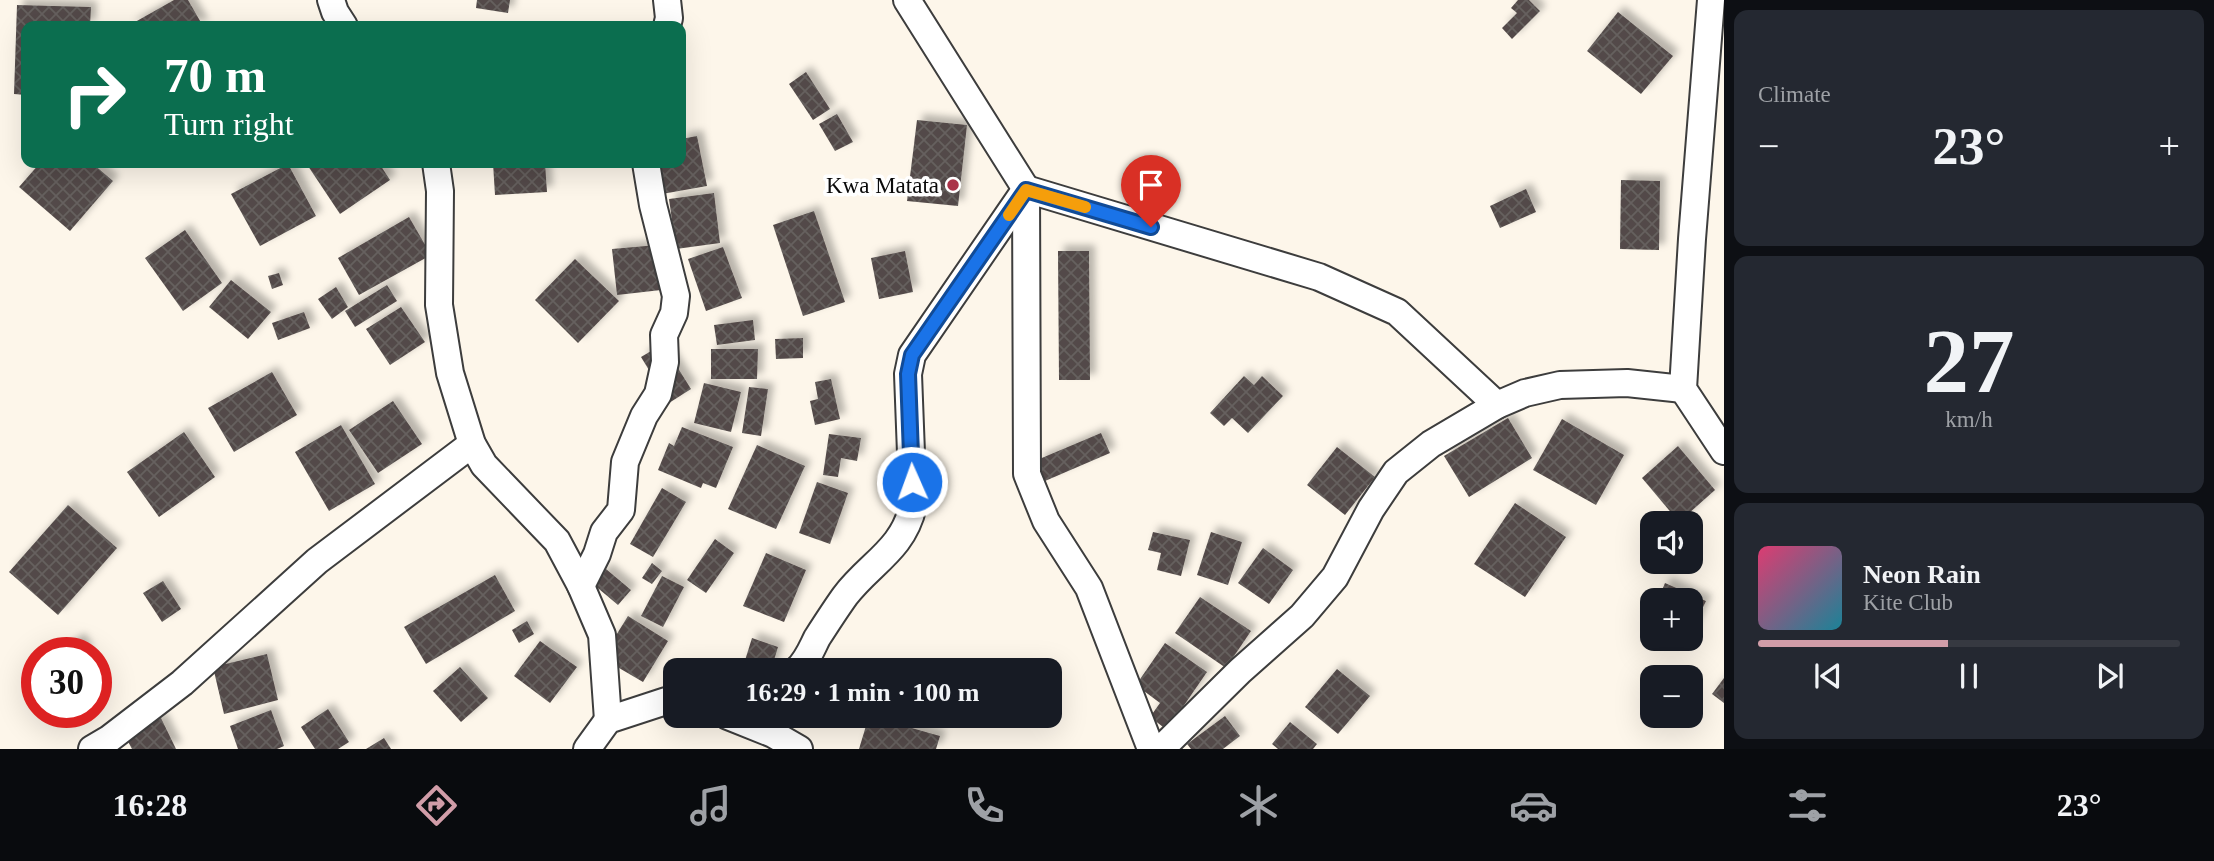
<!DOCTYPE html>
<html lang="en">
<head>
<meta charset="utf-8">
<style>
  :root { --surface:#171b24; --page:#242831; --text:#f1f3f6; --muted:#9ea1a6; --line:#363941; --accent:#d19da8 }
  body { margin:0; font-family:Georgia,serif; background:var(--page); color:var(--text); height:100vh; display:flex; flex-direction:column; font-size:26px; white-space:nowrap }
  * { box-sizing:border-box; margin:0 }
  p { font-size:23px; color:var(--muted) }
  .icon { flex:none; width:38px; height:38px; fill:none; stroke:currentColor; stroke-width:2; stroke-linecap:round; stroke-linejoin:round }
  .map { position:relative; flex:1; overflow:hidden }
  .details { display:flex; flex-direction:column; gap:10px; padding:10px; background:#0d0f14; width:490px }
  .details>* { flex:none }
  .top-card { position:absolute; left:21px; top:21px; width:665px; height:147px; border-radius:14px; box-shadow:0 7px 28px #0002; background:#0b6e4f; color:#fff; overflow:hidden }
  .fabs { position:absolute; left:1640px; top:511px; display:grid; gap:14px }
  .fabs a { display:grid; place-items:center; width:63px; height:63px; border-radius:14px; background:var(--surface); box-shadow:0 7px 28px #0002; font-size:35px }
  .speed { position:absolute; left:21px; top:637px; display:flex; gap:14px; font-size:35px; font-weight:700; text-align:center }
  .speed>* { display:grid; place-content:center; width:91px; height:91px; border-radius:50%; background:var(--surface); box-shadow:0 7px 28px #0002; line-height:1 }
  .speed .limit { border:10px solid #d22; background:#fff; color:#111 }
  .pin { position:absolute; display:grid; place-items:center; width:60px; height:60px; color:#fff; margin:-72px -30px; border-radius:50% 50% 50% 0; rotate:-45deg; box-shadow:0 0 7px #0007 }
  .pin .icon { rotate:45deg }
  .me { position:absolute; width:77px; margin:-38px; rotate:358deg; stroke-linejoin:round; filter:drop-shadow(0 0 5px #0008) }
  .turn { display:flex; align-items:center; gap:24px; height:147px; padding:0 28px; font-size:32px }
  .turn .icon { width:91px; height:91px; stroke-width:2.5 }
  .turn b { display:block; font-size:49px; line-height:60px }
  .big { font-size:52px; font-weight:700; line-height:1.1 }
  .details .tile { flex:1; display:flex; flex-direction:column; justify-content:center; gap:10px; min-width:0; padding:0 24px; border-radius:14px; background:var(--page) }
  .details .dial { align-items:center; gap:0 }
  .dial b { font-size:91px; line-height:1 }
  .song { display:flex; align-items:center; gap:21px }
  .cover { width:84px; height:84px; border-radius:10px; background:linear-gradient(135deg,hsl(340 70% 55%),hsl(190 70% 35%)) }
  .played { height:7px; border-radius:4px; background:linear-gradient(90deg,var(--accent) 45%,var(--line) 45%) }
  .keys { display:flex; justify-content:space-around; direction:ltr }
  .heat { display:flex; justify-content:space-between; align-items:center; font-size:38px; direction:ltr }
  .trip { position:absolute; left:663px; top:658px; width:399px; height:70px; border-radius:14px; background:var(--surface); box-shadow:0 7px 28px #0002; font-weight:700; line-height:70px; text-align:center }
  .tab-bar { display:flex; height:112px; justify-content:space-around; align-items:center; background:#090b0e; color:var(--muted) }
  .tab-bar .icon { width:49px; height:49px }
  .tab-bar .current { color:var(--accent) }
  .tab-bar b { font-size:32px; color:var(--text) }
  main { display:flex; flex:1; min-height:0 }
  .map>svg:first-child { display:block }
  .building { fill:url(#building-cross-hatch); filter:url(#shadow) }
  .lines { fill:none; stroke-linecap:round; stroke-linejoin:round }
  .minor-casing { stroke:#3d3d3d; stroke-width:30 }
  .minor { stroke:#fff; stroke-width:26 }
  .route-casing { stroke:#114b97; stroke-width:18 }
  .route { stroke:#1a73e8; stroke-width:12 }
  .slow { stroke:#f59e0b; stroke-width:12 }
  .poi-dot { fill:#aa3349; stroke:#fff; stroke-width:2.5 }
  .labels { text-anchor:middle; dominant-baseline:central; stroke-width:7; stroke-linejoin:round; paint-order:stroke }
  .poi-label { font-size:23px; fill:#0a0a0a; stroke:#fff; text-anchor:end }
</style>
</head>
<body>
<main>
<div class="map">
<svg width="1724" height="749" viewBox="0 0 1724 749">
  <defs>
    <pattern id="building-cross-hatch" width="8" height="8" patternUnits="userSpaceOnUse" patternTransform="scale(1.75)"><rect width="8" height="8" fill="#524a48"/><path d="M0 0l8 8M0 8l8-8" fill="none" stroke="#66605e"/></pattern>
    <filter id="shadow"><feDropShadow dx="6" dy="-6" stdDeviation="3.5" flood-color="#0004"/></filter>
  </defs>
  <rect width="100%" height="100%" fill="#fdf6ea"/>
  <g class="building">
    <path d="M174,0h14l15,26h-75z"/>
    <path d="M477,0h33l-2,13 -32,-5z"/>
    <path d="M1518,0h11l11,11 -28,28 -10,-11 15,-15 -6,-5z"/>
    <path d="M17,5l74,2 -1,19h-64v69l-12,-1z"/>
    <path d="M1618,12l55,44 -32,38 -54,-43z"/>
    <path d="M806,72l24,37 -17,11 -24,-36z"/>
    <path d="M837,114l16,28 -18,9 -16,-27z"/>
    <path d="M917,120l50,5 -9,81 -51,-5z"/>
    <path d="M697,136l10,50 -45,8 -5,-31h24v-24z"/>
    <path d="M40,163h52l21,18 -43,50 -51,-44z"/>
    <path d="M306,163h73l11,17 -50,34z"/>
    <path d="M493,163h52l2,29 -52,3z"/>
    <path d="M288,164l28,52 -56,30 -29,-52z"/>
    <path d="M1621,180l39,1 -1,69 -39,-1z"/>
    <path d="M1526,189l10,23 -36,16 -10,-22z"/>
    <path d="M714,193l6,50 -44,6 -7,-50z"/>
    <path d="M814,211l31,91 -42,14 -30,-91z"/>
    <path d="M409,217l22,38 -72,40 -21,-37z"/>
    <path d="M185,230l37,53 -39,28 -38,-53z"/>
    <path d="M657,245l4,45 -44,5 -5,-46z"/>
    <path d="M723,247l19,51 -36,13 -18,-52z"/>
    <path d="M905,251l8,41 -34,7 -8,-41z"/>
    <path d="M1058,251h31l1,129h-31z"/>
    <path d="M575,259l44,42 -41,42 -43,-43z"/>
    <path d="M279,273l4,12 -11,4 -4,-13z"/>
    <path d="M231,280l40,32 -23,27 -39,-32z"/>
    <path d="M387,285l10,16 -42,26 -10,-16z"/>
    <path d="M336,287l12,20 -16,12 -14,-20z"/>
    <path d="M401,307l24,35 -35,23 -24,-36z"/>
    <path d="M304,312l6,16 -32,12 -6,-17z"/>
    <path d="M753,320l2,20 -38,5 -3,-20z"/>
    <path d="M803,338v20l-27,1 -1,-20z"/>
    <path d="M663,344l28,45 -22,14 -28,-46z"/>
    <path d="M711,349h47l-1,30h-46z"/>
    <path d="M272,372l25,43 -63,37 -26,-44z"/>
    <path d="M1244,376l10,9 8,-9 21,20 -35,37 -16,-15 -8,8 -14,-13z"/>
    <path d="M831,379l9,40 -25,6 -5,-24 8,-2 -3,-17z"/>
    <path d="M704,383l37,9 -10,40 -37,-9z"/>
    <path d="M749,387l19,2 -7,47 -19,-3z"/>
    <path d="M393,401l29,43 -44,29 -29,-43z"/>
    <path d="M1508,418l24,40 -63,39 -25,-41z"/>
    <path d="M1562,419l62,36 -28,50 -63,-35z"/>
    <path d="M341,425l34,59 -46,27 -34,-59z"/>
    <path d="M682,427l51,20 -17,41 -13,-5 -2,5 -43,-18 11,-27 5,3z"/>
    <path d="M184,432l31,45 -56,40 -32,-45z"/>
    <path d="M1101,433l9,20 -65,28 -8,-21z"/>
    <path d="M829,434l32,4 -4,23 -16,-3 -3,19 -15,-2z"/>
    <path d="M757,445l48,21 -29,63 -48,-20z"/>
    <path d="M1678,446l37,44 -36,32 -37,-44z"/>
    <path d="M1337,447l38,30 -30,38 -38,-30z"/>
    <path d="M817,482l31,11 -18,51 -31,-11z"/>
    <path d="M662,488l24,14 -33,55 -23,-13z"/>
    <path d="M1515,503l51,34 -41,60 -51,-33z"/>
    <path d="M68,505l49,43 -59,67 -49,-43z"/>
    <path d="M1153,532l37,8 -9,36 -24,-6 4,-17 -13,-3z"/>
    <path d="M1211,532l31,10 -14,43 -31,-10z"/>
    <path d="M715,539l19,14 -28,40 -19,-13z"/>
    <path d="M1263,548l30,22 -24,34 -31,-21z"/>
    <path d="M766,553l40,17 -22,52 -41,-16z"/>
    <path d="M652,563l10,8 -10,13 -10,-6z"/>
    <path d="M606,569l25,21 -13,15 -25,-21z"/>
    <path d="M495,575l20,36 -89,53 -22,-37z"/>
    <path d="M662,576l22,11 -21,40 -22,-11z"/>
    <path d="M163,581l18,28 -19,13 -19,-29z"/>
    <path d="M1665,583l41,18 -16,34v-35h-32z"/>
    <path d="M1200,597l51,34 -25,37 -51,-35z"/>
    <path d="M628,616l40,25 -25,41 -41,-24z"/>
    <path d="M527,621l7,13 -15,9 -7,-13z"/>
    <path d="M752,638l26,9 -7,23h-29z"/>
    <path d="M79,639l9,14h-30z"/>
    <path d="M540,641l37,26 -27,36 -36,-27z"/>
    <path d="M1165,643l42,29 -40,58 -17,-13 10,-14 -24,-18z"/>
    <path d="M267,654l11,46 -54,14 -11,-47z"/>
    <path d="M460,667l28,31 -27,24 -28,-31z"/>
    <path d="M1337,669l33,27 -32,38 -33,-27z"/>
    <path d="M1724,678v25l-12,-9z"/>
    <path d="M328,709l21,33 -11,7h-23l-14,-22z"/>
    <path d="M271,710l13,36 -7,3h-39l-8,-23z"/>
    <path d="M869,716l71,20 -4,13h-77z"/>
    <path d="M1225,716l15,20 -17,13h-32l-4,-5z"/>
    <path d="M161,718l15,31h-44l-7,-13z"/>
    <path d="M1290,722l27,22 -4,5h-35l-6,-5z"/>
    <path d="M384,738l7,11h-25z"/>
  </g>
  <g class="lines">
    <defs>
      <g id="minor">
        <path d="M331,0l4,12 9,14"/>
        <path d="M667,0l2,18 -2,8"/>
        <path d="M907,0l119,189 1,285 19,47 43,67 62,161"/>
        <path d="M1711,0l-19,239 -9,150 41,62"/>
        <path d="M436,163l4,28 -1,114 11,68 22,71 12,21 73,76 24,45 21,49 6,85"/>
        <path d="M581,586l16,-32 7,-22 17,-22 4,-48 19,-46 14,-22 7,-32 -1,-27 10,-22 2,-17 -23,-91 -7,-42"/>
        <path d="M797,670c10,-9 14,-20 20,-32 9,-14 18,-28 28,-42 25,-33 58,-46 68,-90l-5,-132 4,-19 114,-166 293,88 78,35 100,93"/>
        <path d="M728,716l45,18 26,15"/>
        <path d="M92,749l17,-10 73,-56 135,-122 155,-117"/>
        <path d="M587,749l21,-29 58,-19 10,2"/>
        <path d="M1161,749l79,-78 62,-55 33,-39 36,-68 25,-37 35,-28 66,-39 28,-12 35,-8 67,-2 56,6"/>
      </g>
    </defs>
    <use href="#minor" class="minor-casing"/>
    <use href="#minor" class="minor"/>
  </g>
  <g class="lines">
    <defs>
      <path id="route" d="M912,482l-4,-108 4,-19 114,-165 125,37"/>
    </defs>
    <use href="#route" class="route-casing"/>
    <use href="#route" class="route"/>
    <path class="slow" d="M1009,215l17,-25 59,17"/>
  </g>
  <circle class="poi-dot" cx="953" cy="185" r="7"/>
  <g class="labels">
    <g class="poi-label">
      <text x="939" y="185">Kwa Matata</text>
    </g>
  </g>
</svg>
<div class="fabs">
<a><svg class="icon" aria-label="sound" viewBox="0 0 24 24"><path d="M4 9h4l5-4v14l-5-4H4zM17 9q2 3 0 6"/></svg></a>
<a>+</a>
<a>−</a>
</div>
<div class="speed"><div class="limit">30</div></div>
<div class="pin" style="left:1151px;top:227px;background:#d93025"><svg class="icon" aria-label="arrive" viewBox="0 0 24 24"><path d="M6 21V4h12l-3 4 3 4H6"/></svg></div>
<svg class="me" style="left:912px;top:482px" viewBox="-20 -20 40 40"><circle r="17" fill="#1a73e8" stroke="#fff" stroke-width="3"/><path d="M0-11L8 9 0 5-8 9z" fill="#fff"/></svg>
<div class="trip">16:29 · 1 min · 100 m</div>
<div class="top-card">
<div class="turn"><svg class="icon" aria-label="right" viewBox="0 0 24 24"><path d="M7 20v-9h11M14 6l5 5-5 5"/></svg><div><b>70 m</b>Turn right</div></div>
</div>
</div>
<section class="details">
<div class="tile"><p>Climate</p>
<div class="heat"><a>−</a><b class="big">23°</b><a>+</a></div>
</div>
<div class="tile dial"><b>27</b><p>km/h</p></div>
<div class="tile">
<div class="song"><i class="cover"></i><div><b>Neon Rain</b><p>Kite Club</p></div></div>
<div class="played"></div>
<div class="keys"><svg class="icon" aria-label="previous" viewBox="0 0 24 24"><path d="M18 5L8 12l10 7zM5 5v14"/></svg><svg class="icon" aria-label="pause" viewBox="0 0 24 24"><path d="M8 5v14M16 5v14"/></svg><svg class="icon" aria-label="next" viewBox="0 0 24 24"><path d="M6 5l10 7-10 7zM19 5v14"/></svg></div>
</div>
</section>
</main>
<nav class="tab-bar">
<b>16:28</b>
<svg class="icon current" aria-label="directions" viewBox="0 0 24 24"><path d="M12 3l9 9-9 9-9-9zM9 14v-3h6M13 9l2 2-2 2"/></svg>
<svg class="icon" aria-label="music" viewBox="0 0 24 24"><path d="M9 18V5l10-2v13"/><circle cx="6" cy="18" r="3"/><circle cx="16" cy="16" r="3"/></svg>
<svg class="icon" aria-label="phone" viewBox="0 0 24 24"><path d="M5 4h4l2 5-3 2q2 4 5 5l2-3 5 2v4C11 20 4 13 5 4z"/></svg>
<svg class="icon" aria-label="climate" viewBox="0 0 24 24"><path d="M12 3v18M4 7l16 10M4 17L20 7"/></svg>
<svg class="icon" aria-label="car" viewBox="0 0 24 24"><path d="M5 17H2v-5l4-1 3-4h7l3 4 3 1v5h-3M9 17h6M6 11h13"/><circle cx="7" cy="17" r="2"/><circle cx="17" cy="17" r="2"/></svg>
<svg class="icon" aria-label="filters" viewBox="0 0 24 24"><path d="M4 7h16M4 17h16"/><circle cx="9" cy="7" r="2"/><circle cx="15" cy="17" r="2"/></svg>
<b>23°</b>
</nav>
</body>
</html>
